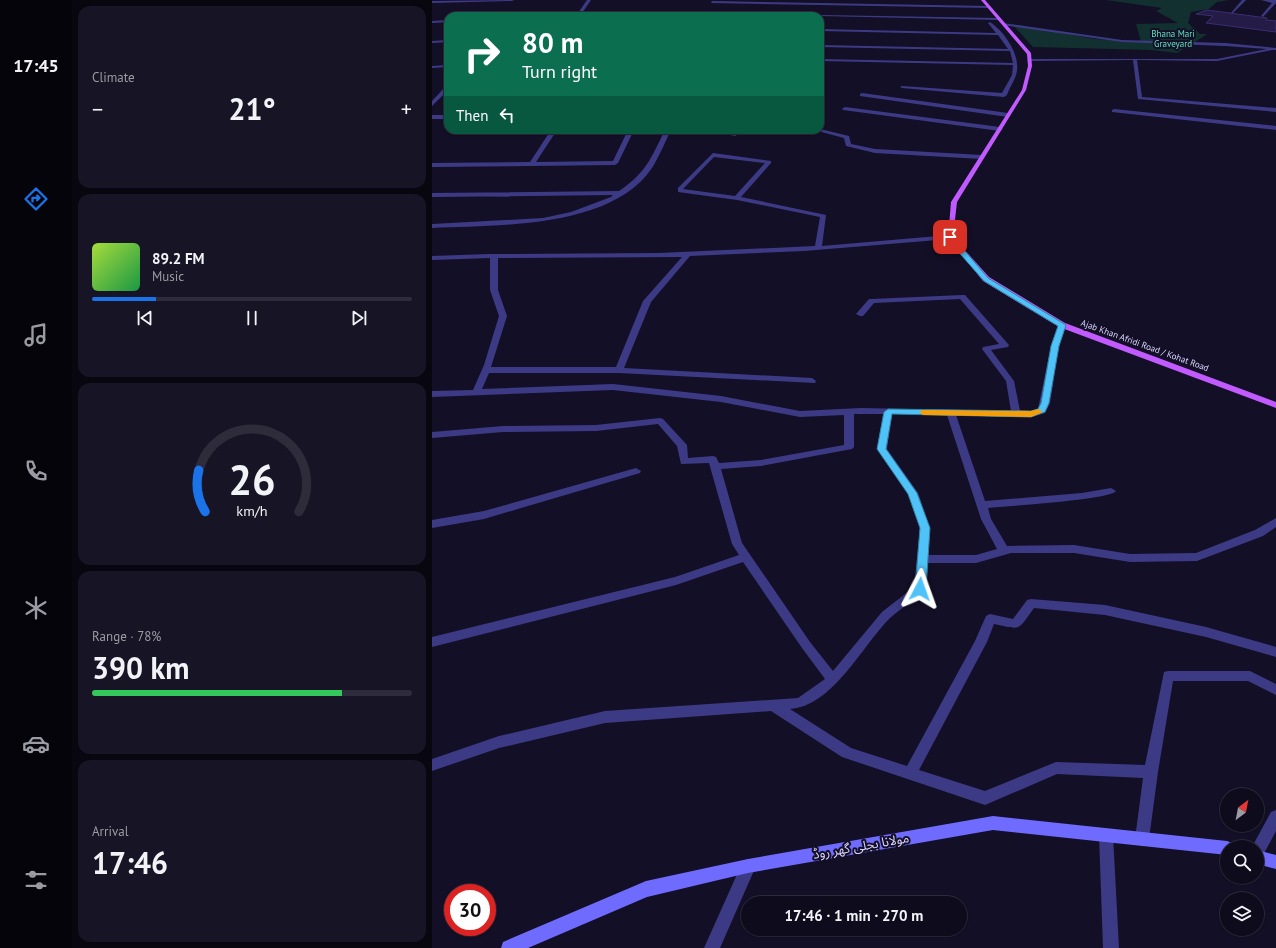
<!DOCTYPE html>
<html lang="en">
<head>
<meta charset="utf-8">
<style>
  :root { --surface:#0e0b1c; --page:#171425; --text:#f1f3f6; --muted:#9b9ba3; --line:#2e2b3b; --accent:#1a73e8 }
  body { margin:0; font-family:"PT Sans","Noto Sans Arabic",sans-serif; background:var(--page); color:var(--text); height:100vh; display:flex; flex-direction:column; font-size:15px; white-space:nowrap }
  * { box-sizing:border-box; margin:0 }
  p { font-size:13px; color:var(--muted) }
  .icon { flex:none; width:22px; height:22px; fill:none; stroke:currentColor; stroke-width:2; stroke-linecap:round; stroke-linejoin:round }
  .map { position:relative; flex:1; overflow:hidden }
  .side { display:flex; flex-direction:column; gap:6px; padding:6px; background:#08060f; width:360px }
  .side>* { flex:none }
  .hud { position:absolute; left:12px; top:12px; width:380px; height:122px; border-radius:12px; box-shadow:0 1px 3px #0004,0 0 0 1px var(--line); background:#0b6e4f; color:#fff; overflow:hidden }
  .needle { width:26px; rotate:32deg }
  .tools { position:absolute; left:788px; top:788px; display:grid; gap:8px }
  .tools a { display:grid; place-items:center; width:44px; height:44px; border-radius:50%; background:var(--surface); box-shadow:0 1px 3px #0004,0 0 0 1px var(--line); font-size:20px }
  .speed { position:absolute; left:12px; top:884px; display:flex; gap:8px; font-size:20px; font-weight:700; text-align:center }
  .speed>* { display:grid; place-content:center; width:52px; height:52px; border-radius:50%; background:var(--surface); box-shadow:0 1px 3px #0004,0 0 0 1px var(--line); line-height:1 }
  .speed .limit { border:6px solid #d22; background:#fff; color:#111 }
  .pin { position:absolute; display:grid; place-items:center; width:34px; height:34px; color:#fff; margin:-17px; border-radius:8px; box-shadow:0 2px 6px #0006 }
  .me { position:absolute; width:44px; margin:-22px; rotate:4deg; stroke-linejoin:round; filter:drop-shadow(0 0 3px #0008) }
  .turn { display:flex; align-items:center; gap:14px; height:84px; padding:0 12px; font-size:18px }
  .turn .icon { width:52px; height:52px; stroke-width:2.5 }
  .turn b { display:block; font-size:28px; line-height:34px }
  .then { display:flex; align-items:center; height:38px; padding:0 12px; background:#0003; gap:8px; font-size:15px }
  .big { font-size:30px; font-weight:600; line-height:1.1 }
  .side .tile { flex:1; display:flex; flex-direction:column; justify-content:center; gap:6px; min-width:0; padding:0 14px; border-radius:12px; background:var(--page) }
  .side .dial { align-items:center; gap:0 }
  .dial svg { height:104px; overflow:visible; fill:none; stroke:var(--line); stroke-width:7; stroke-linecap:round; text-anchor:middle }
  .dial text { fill:var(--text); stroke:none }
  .song { display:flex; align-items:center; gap:12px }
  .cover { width:48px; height:48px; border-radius:6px; background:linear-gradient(135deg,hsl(80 70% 55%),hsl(140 70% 35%)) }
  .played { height:4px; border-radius:2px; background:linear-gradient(90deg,var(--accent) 20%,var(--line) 20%) }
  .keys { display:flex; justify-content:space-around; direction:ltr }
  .heat { display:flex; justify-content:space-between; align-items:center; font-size:22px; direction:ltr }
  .charge { height:6px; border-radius:3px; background:linear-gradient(90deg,#34c759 78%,var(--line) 0) }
  .trip { position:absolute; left:309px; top:896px; width:226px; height:40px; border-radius:20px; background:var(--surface); box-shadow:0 1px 3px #0004,0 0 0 1px var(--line); font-weight:600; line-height:40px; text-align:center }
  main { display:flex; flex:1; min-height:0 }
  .tabs { display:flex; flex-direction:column; width:72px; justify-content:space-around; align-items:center; background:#06040b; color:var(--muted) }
  .tabs .icon { width:28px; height:28px }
  .tabs .current { color:var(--accent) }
  .tabs b { font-size:18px; color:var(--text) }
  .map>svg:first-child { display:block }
  .green { fill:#12302f }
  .building { fill:#241b47; stroke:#3b2d73 }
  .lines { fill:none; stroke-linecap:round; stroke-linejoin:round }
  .street { fill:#3d3a85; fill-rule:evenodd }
  .secondary { fill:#6f6bff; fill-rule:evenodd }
  .primary { fill:#c25bff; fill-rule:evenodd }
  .route { fill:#4fc3f7; stroke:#337fa1 }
  .slow { fill:#f59e0b }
  .labels { text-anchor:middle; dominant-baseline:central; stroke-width:4; stroke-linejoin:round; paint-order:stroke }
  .far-park-label { font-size:9px; fill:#5fe0c0; stroke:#130f26 }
  .far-street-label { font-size:9px; fill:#d9d4ff; stroke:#130f26 }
  .near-street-label { font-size:13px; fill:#d9d4ff; stroke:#130f26 }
</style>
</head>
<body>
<main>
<nav class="tabs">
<b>17:45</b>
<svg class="icon current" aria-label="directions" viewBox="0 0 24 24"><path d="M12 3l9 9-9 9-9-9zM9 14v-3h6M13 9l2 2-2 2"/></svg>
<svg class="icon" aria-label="music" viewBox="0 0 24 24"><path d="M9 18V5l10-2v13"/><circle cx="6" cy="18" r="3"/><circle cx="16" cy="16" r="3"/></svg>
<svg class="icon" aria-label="phone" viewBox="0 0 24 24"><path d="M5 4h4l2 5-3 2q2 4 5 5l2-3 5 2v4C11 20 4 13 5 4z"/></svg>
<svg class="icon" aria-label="climate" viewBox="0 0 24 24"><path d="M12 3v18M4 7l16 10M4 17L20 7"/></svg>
<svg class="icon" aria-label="car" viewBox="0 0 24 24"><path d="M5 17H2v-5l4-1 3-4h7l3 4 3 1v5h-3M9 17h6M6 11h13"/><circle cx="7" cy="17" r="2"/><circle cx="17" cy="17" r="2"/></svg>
<svg class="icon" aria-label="filters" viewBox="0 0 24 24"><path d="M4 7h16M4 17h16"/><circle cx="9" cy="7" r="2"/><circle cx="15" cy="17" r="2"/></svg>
</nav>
<section class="side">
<div class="tile"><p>Climate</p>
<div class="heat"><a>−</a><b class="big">21°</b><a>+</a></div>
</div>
<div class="tile">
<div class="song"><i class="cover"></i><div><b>89.2 FM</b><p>Music</p></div></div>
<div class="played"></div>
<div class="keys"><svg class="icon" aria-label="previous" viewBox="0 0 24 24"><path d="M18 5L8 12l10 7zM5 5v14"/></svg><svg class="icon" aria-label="pause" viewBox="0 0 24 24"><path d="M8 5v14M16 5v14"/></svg><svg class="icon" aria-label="next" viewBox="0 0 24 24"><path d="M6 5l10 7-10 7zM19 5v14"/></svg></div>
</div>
<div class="tile dial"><svg viewBox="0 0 100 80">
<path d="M14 69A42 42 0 1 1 86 69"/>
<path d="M14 69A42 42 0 0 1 9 37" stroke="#1a73e8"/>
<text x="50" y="56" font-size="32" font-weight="700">26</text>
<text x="50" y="72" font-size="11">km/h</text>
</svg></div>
<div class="tile"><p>Range · 78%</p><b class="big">390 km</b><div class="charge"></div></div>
<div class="tile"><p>Arrival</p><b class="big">17:46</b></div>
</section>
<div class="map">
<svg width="844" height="948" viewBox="0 0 844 948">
  <rect width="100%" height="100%" fill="#130f26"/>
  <path class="green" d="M674,0h123l-12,2 -8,7 -18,3 -3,11 12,11h6v1l-29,18 -26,-3 -118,-3 -21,-23 83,15 46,3 -5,-18 42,-1 -22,-12 6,-3z"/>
  <path class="building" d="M775,10l60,8 -1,2 10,1v11l-70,-9 7,-7 -17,-2z"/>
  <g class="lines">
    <g class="street">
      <path d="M82,0l-2,1 -80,2v-2z"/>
      <path d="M155,0h4l-11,16h-4z"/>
      <path d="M810,0h4l-13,13h-2z"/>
      <path d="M829,0h15v3l-13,14 -2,-1 11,-13z"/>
      <path d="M280,1l277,5 2,1 -2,1 -278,-5z"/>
      <path d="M271,13l296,5 2,1 -2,1 -179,-4h-160z"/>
      <path d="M16,20v2l-16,1v-2z"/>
      <path d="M558,22c15,10 32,35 26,53 -2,7 -7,13 -9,20l-3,2 -102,-9 -2,-1 2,-1 100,7 10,-18 1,-10 -193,-4v-2l193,4 -3,-12 -190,-4v-2l188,4 -10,-14 -178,-4v-2l176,4 -8,-10z"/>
      <path d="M571,23l119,17 103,3 51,5v2h-4l-55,11 -80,-1 5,37 134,11v4l-138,-13 -5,-39 -104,1 -2,-1 2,-1h188l50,-10 -42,-3 -103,-4 -120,-17z"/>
      <path d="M16,40v2l-16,1v-2z"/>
      <path d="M16,65v2l-16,1v-2z"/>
      <path d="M14,86h2v4l-16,16v-5z"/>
      <path d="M430,93l146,20 3,2 -3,2 -148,-21v-2z"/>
      <path d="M413,107l155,20 3,2 -3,2 -157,-21 -1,-1z"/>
      <path d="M682,109l162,17v4l-164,-18v-2z"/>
      <rect x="0" y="115" width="16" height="4"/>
      <path d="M388,129l29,7 2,8 24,5 107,6 3,2 -3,2 -107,-6 -29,-7 -2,-8 -30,-8z"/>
      <path d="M119,130h6l-21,32 77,-1 15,-31h6l-16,33 -3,2 -183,2v-4l98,-1z"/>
      <path d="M233,130h6c-6,12 -12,27 -19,38 -41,61 -156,57 -220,60v-4l111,-6 28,-6 40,-15 2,-2 -181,2v-4l187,-2c27,-18 32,-33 46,-61z"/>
      <path d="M275,130h13l18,4 -3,2z"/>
      <path d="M281,153l58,8v2l-30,34 85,18 -4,31 128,-11 3,2 -3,2 -146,12 -114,5 -39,46 -27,66 188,10 4,3 -1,2 -196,-10h-130l-7,16 131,-5 108,12 79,15 61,-3 150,3 -5,-30 -24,-32 1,-2 16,-3 -39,-45 -86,4 -11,13h-3l-4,-2 13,-15h3l90,-4h3l44,50 -1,2 -17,3 23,31 6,30h11l7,-2 13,-63 7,-21 1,-2h6l1,2 -7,21 -9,57 -5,10 -14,4 -75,-2 29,86 97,-8 29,-5 5,3c-6,9 -111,15 -128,17l3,11 16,27 67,-1 56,9 66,-1 59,-23 21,-12v9l-13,9 -66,25 -67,1 -56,-9h-63l-35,10h-48l-2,26 -2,3c-11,9 -24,17 -34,26 -28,28 -57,88 -100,91l61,39 56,18 68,-125 11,-25 4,-2 23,5 14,-19 4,-1 74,6 101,22 70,20v10l-70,-20 -101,-22 -71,-7c-17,23 -11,22 -40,16l-7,18 -68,128 66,21 71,-29 89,3 19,-93 4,-1h82l26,13v11l-28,-14h-75l-15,91 -9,67 -2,5 -5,2 -5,-2 -2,-5 8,-61 -86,-4 -72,31 -143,-48 -71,-46 -166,12 -106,25 -67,23v-12l67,-23 106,-25 193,-13 27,-19 -23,-31 -59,-86 -67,23 -244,62v-10l243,-60 64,-22 -7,-11 -23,-81 -28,1 -4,-18 -19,-22 -62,7 -93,1 -71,6v-6l71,-6 93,-1 64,-7 3,1 24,26 1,13 25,-2 3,1 3,6 42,-3 83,-15v-30l-44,2 -79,-15 -108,-12 -181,7v-6l41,-1 11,-25 15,-49 -9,-26v-32l-58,2v-4l57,-2 170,-1 156,-7 5,-29 -83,-17 -59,-8v-4zM282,157l51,6 -30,33 -52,-7zM250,257l-39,44 -27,66h-125l16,-51 -9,-26v-32zM422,414h29l-6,35 31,45 12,34 -6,59 -32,25 -49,59 -23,-29 -68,-99 -21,-74 40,-3 91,-17 2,-2zM460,414l55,1 34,104 16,30 -21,6h-48l2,-27 -12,-35 -31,-44z"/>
      <path d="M204,468l5,3 -1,2 -156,46 -52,9v-8l52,-9z"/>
      <path d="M844,810v21l-14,26 -5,2v-12h-5l19,-35z"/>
      <path d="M674,828l5,2 2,5 6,113h-16l-4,-113 2,-5z"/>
      <path d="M316,859l5,2 3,5 -36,82h-16l39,-87z"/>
    </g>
    <g class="secondary">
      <path d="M561,816l234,25 5,2 2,4h-7v8l-234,-25 -245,43 -101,24 -119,51h-27l2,-6 143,-61 102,-22z"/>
      <path d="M825,850l19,5v14l-19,-5z"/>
    </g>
    <path class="primary" d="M549,0h4l46,53 1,13 -6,24 -69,112 -4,35 36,40 76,46 211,79v6l-217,-81 -76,-46 -35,-43 3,-36 71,-112 6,-24 -1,-12z"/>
  </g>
  <path class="route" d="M515,236h5l36,42 78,47 -7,21 -10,57 -4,9 -14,5 -139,-3 -6,35 31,44 13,35 -4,61 -2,3h-7l-2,-3 5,-61 -12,-34 -31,-45 7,-37 4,-3 143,2 7,-2 3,-6 10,-57 7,-20 -74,-45 -37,-42z"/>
  <path class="slow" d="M606,409l5,3 -12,5 -108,-2 -4,-3 4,-2 108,1z"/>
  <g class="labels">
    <g class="far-park-label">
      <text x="741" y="33">Bhana Mari<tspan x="741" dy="10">Graveyard</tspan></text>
    </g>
    <g class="far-street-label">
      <text transform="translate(713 345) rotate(20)">Ajab Khan Afridi Road / Kohat Road</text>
    </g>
    <g class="near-street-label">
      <text transform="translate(429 846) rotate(-10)">مولانا بجلی گھر روڈ</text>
    </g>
  </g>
</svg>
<div class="tools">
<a><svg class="needle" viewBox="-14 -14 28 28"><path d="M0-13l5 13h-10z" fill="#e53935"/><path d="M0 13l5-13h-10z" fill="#9b9ba3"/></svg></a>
<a><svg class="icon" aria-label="search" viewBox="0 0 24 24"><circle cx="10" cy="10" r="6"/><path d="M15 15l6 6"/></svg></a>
<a><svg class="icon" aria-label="layers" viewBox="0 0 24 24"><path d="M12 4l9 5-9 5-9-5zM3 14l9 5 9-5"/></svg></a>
</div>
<div class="speed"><div class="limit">30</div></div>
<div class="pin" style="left:518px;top:237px;background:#d93025"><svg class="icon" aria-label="arrive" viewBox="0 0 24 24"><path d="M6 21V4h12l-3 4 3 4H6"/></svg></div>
<svg class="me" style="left:488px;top:589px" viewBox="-20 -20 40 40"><path d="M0-17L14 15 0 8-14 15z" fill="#4fc3f7" stroke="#fff" stroke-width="4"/></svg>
<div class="trip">17:46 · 1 min · 270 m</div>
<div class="hud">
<div class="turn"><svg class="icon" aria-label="right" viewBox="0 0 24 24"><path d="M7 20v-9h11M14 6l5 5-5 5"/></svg><div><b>80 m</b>Turn right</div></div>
<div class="then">Then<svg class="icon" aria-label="left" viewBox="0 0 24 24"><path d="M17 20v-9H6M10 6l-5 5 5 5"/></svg></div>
</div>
</div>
</main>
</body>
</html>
